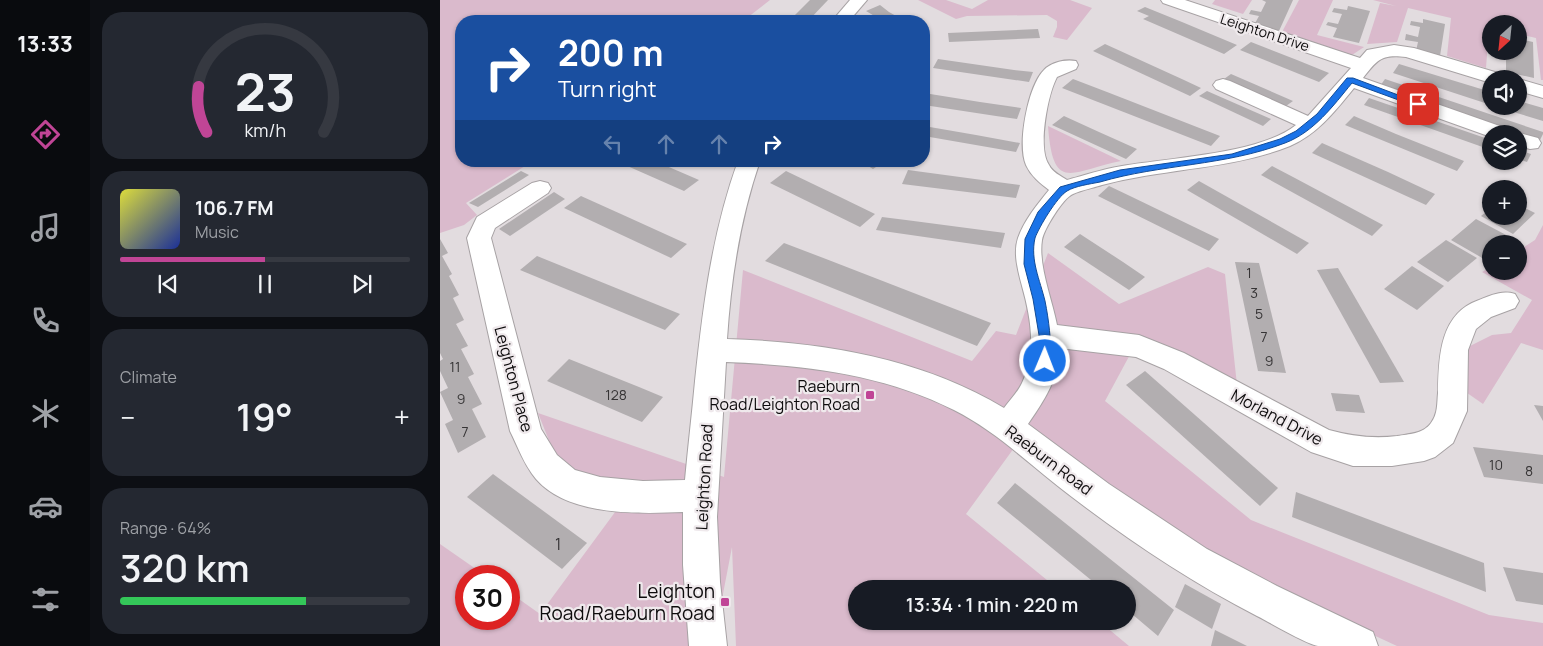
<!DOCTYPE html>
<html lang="en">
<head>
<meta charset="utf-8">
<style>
  :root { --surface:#171b24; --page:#242831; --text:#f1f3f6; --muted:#9ea1a6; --line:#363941; --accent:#c04596 }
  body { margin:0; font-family:Manrope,sans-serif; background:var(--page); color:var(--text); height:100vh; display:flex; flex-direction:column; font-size:19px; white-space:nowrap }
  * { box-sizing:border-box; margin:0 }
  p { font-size:16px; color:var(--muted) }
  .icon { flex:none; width:28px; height:28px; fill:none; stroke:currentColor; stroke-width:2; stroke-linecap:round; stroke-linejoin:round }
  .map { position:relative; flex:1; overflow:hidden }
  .sheet { display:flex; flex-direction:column; gap:12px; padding:12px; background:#0d0f14; width:350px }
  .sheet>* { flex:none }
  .top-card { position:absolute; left:15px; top:15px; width:475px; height:152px; border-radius:20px; box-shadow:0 1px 4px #0004; background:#1a4fa0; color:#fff; overflow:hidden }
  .needle { width:32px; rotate:207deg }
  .tools { position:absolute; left:1042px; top:15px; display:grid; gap:10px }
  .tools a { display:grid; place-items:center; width:45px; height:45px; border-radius:50%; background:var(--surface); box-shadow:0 1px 4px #0004; font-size:25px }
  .speed { position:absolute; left:15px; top:565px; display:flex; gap:10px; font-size:25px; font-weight:700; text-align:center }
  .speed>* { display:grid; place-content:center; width:65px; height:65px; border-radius:50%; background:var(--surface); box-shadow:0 1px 4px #0004; line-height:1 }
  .speed .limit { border:8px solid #d22; background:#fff; color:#111 }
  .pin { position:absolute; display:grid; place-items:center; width:42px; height:42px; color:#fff; margin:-21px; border-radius:10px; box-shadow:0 2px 8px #0006 }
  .me { position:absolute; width:55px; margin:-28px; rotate:1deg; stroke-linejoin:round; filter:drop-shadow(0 0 4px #0008) }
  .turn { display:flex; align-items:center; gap:18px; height:105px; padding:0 20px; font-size:22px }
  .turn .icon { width:65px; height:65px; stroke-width:2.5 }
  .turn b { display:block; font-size:35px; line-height:42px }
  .lanes { display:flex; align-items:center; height:48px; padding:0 20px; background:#0003; justify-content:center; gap:25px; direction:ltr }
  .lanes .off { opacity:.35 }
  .big { font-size:38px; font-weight:600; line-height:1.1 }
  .sheet .card { flex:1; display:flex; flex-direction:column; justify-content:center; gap:8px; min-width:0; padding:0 18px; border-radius:20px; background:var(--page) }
  .sheet .dial { align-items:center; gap:0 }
  .dial svg { height:130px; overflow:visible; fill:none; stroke:var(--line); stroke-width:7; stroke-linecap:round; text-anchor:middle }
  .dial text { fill:var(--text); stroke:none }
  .song { display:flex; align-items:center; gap:15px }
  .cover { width:60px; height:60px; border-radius:8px; background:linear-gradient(135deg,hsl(60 70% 55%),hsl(230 70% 35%)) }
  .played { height:5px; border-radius:2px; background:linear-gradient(90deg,var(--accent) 50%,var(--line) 50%) }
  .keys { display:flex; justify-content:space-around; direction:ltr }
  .heat { display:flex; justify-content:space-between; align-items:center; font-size:28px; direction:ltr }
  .charge { height:8px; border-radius:4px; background:linear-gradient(90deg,#34c759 64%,var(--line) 0) }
  .trip { position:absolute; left:408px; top:580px; width:288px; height:50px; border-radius:25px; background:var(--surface); box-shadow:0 1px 4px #0004; font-weight:600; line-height:50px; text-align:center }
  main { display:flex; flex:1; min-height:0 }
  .tab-bar { display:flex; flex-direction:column; width:90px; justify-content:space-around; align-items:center; background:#090b0e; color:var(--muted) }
  .tab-bar .icon { width:35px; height:35px }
  .tab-bar .current { color:var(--accent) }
  .tab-bar b { font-size:22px; color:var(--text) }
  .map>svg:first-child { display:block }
  .green { fill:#dabacc }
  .building { fill:#b2aeb0 }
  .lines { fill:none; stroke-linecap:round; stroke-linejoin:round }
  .minor-casing { stroke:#a7a2a4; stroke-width:2 }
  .minor { fill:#fff; fill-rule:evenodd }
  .route { fill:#1a73e8; stroke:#114b97 }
  .poi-dot { fill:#c04596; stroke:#efe9ec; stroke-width:2 }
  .labels { text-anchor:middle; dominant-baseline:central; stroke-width:4.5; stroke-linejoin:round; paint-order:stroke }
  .far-street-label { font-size:14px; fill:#0d0b0c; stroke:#efe9ec }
  .number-label { font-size:14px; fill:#363435 }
  .street-label { font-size:16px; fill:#0d0b0c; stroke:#efe9ec }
  .poi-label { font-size:16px; fill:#0d0b0c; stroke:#efe9ec; text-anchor:end }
  .near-number-label { font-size:16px; fill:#363435 }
  .near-poi-label { font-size:19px; fill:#0d0b0c; stroke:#efe9ec; text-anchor:end }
</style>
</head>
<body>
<main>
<nav class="tab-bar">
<b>13:33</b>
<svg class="icon current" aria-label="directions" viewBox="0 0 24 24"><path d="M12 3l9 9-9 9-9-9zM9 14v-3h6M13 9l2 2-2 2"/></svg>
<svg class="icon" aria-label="music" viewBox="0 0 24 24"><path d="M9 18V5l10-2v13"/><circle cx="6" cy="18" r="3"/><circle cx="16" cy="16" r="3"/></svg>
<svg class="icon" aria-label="phone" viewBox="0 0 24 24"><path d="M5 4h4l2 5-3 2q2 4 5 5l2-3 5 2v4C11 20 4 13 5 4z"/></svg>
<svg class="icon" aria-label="climate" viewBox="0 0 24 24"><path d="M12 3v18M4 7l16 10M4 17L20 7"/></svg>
<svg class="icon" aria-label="car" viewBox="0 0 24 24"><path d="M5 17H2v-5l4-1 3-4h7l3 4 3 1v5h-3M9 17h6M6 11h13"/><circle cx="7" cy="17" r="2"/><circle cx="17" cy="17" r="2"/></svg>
<svg class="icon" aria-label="filters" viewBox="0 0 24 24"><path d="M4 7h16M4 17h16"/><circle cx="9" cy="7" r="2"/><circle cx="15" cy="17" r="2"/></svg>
</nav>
<section class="sheet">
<div class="card dial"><svg viewBox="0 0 100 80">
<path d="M14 69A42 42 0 1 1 86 69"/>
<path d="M14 69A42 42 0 0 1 9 41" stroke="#c04596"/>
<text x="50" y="56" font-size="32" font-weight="700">23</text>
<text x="50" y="72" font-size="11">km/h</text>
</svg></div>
<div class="card">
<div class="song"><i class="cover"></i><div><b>106.7 FM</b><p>Music</p></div></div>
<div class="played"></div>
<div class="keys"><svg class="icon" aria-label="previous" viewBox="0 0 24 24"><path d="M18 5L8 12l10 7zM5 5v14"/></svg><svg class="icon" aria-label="pause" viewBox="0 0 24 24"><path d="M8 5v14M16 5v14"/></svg><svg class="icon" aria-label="next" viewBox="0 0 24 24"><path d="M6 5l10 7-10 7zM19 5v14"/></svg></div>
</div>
<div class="card"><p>Climate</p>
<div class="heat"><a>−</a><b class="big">19°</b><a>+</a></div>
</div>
<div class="card"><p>Range · 64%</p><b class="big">320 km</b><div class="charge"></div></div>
</section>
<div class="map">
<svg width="1103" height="646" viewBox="0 0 1103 646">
  <rect width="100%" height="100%" fill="#e2dcdf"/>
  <g class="green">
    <path d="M0,0h330l-27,21h-282v140h72l-67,42 11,12 -13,10 -24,8z"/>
    <path d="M478,0h28l26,9 16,-9h82l22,8 -25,32 -14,-3 4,-10v-6l-10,-6 -80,1 -11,3z"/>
    <path d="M775,0h37l-9,14 -31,-10z"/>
    <path d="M859,0h34l-16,35 47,12 -12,8 -70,-23z"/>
    <path d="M933,0h170v80h-2l-5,-42 -17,-4v-10h-28v4h-2l-3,40 -39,-12 4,-38 -43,-10 -11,34 -30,2 13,-41 16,3z"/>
    <path d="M608,126l73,35c-50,10 -68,33 -73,-35z"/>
    <path d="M1103,225v125l-22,-7 -38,61 -23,-16 8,-41 24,-12 19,-2 21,-33 -50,-28 9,-5v4h28v-21l16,-10z"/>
    <path d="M608,253l71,51 89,-37 17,7 12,111 -97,-49 -35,65 146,119 238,95 54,8v23h-146l-170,-79 -205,-130 -56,77 92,75h-202v32h243l30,25h-393l-4,-99 -19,99h-273v-102l46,32h-20v43h43v-27l31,22 81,-110 -63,-41 -20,-50 186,64 19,-207 229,91 24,-30 20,4z"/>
  </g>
  <g class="building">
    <path d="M370,0h18l-20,21h-19z"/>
    <path d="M822,0h31l-14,31 -25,-6 5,-9 -10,-2 2,-4 10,2 5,-10z"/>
    <path d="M440,5l9,7 16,9h-22l-17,-10z"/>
    <path d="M908,6l22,5 -11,32 -26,-6 4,-9 -11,-3 2,-3 10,2 4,-10 -10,-2 2,-4 13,2z"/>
    <path d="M705,7l37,15 55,23 -13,9 -81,-35 6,-3 -12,-5z"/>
    <path d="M983,19l22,5 -5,32 -24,-5 2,-9 -13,-2 1,-6 12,3 2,-10 -10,-2 1,-4 12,2z"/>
    <path d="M598,29l2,9 -91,4 -1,-9z"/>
    <path d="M1079,39l14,3 1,36 -28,-6v-12l-11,-2v-4l10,2v-5h14z"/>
    <path d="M811,42l46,18 32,13 -10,9 -79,-32z"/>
    <path d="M665,44l79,36 17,8 -11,8 -97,-45z"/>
    <path d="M498,59l76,11 19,2 -4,10 -96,-14z"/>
    <path d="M959,64l92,28v13l-98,-32z"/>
    <path d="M791,74l62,27 -7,5 -62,-27z"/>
    <path d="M633,79l34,13 113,44 -9,10 -149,-58z"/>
    <path d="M945,79l158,53v2l-3,6 -160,-54z"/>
    <path d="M767,91l64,28 -8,7 -64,-30z"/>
    <path d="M484,93l56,9 41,6 -4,11 -21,-3 -72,-11z"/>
    <path d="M929,98l122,42v10l-127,-45z"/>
    <path d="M1079,101l24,7v13l-46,-14 22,-1z"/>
    <path d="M624,116l35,16 38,17 -11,10 -74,-34z"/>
    <path d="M914,116l42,18 68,27 -7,10 -112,-46z"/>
    <path d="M484,126l52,9 44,8 -4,9 -92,-16z"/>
    <path d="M882,143l66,29 47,22 -9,11 -114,-52z"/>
    <path d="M1079,150l12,4 -4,8 -8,-3z"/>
    <path d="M176,161h39l44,19 -15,11z"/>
    <path d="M420,161h25l-12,8z"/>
    <path d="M832,166l21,11 90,48 -11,11 -111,-61z"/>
    <path d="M468,170l89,12 23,3 -4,13 -114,-14z"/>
    <path d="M81,171l8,4 -51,32 -9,-4z"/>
    <path d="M346,171l52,25 37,18 -15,13 -90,-44z"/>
    <path d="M759,181l64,36 46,26 -12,11 -110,-64z"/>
    <path d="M669,186l21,10 89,43 -10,12 -111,-55z"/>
    <path d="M114,192l11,7 -55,37 -11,-7z"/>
    <path d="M141,196l51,23 55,25 -16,14 -107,-50z"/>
    <path d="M1079,205l16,8 -22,21 -32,-18 10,-8v8h28z"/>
    <path d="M442,217l24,3 99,13 -4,15 -125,-18z"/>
    <path d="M1036,219l32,17 -7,8h-10v9l-7,6 -33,-19z"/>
    <path d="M640,234l43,28 22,15 -16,13 -65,-43z"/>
    <path d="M0,239l8,14 -6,3 10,18 -3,2 10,19 -6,3 11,22 -8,4 12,22 -7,3 13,25 -6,3 14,27 -10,5 14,28 -28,16 -13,-29 8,-4 -13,-28 8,-4 -8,-17v-10l3,-2 -3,-6z"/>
    <path d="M1006,240l31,18 -29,24 -31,-20z"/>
    <path d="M344,243l42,16 165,64 -14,23 -212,-85z"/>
    <path d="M97,256l79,32 64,26 -15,16 -145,-60z"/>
    <path d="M795,262l24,1 27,110 -28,-2z"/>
    <path d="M972,266l32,20 -27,24 -33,-21z"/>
    <path d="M898,268l51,88 15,26 -24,1 -63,-113z"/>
    <path d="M129,359l70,28 24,10 -21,25 -95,-41z"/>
    <path d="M705,371l133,117 -18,18 -134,-121z"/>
    <path d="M891,393l28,2 6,18 -29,-2z"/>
    <path d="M1094,405l9,1v15z"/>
    <path d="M1033,447l70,8v29l-59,-7z"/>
    <path d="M53,474l94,69 -25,26 -95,-72z"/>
    <path d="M575,483l159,127 -16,26 -32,-27v-20h-24l-105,-86z"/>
    <path d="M856,492l188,71 2,29 -194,-75z"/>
    <path d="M1063,567l40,6v32l-27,-4z"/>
    <path d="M745,584l36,20 -9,25 -37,-22z"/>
    <path d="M775,630l32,16h-36z"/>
  </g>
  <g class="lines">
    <defs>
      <g id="minor">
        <path d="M410,0h17l-18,21h-17z"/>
        <path d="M721,0h24l175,58 7,-8 27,-5 20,3 91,27 2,4h-16v4l-85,-26c-25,-3 -29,3 -43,21l148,52 3,4h-23v3l-137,-49c-18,22 -36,46 -64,58 -60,24 -126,22 -188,39 -9,3 -20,5 -29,9 -10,4 -29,35 -31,46 -4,25 10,59 15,85l82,10 45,18 145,77c22,6 44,9 68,6 12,-2 26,-2 34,-13 7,-9 6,-20 7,-30 1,-35 1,-79 41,-93 13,-5 23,-10 36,-6l4,7 -4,7 -24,9 -15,12 -8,21 -1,61 -14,32 -18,14 -11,4 -32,5h-39l-42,-14 -147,-83 -28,-12 -77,-9c1,29 -15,53 -31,76l81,60 98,65 70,37 96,46 5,14c-16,0 -45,0 -60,0 -14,-3 -47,-23 -61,-30 -66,-34 -126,-74 -185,-119 -39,-29 -74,-65 -118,-87 -71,-36 -150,-45 -228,-48l-9,155 3,65 7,64h-38l-6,-81v-53c-45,2 -115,4 -147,-33 -12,-14 -18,-32 -26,-48l-43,-193 10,-21 55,-34 8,-2 8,2 3,5 -3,5 -53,35 -4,10 50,191 16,26 18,15 25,7 43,4 42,-1c3,-33 7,-66 10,-99 8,-75 17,-148 43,-220h22c-20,58 -29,117 -33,178 96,3 194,19 277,69 6,-8 14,-16 18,-25 15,-30 9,-65 0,-97 -4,-15 -9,-33 -4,-48 7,-19 19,-33 31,-48 -9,-7 -18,-14 -23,-25 -9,-21 2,-79 18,-95 7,-8 22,-11 32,-9l2,4 -2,4 -19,8c-9,17 -20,71 -8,88 3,7 12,11 18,15 18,-5 36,-11 55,-14 46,-8 138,-12 174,-41l-80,-36 -3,-4 3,-4 7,-2 7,2 78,35 43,-48 -188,-65z"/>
        <path d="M1079,79l24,7v12l-24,-7z"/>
        <path d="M1079,133l19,5 3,5 -3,5 -8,1 -11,-3v-12h-5z"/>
      </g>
    </defs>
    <use href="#minor" class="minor-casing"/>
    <use href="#minor" class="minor"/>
  </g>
  <path class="route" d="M907,78h6l69,26 -7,2 -63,-23c-19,23 -38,49 -67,60 -60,23 -124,21 -185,39 -10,2 -25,4 -33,9 -10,6 -28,36 -32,47 -5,22 5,42 10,63 4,20 6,39 6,60l-2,4h-8l-2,-4v-26l-6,-36 -9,-35 1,-25 13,-27 22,-25 60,-17 112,-16 48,-15 16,-8 21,-17z"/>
  <g class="poi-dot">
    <rect x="425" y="390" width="10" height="10" rx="2.5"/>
    <rect x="280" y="597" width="10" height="10" rx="2.5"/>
  </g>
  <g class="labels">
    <g class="far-street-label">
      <text transform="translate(825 32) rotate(18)">Leighton Drive</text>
    </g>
    <g class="number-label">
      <text x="809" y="272">1</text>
      <text x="814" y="292">3</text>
      <text x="819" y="313">5</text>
      <text x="824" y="336">7</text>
      <text x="829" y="360">9</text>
      <text x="15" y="366">11</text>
      <text x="176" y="394">128</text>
      <text x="21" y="398">9</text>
      <text x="25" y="431">7</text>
      <text x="1056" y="464">10</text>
      <text x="1089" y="470">8</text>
    </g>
    <g class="street-label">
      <text transform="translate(74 379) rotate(75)">Leighton Place</text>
      <text transform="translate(837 417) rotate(28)">Morland Drive</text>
      <text transform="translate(609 460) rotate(37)">Raeburn Road</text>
      <text transform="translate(264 477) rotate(-87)">Leighton Road</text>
    </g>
    <g class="poi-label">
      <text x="420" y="386">Raeburn<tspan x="420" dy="18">Road/Leighton Road</tspan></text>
    </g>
    <g class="near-number-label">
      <text x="118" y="544">1</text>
    </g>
    <g class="near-poi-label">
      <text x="275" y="591">Leighton<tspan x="275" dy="22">Road/Raeburn Road</tspan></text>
    </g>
  </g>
</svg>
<div class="tools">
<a><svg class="needle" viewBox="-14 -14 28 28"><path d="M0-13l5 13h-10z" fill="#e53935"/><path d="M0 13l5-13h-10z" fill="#9ea1a6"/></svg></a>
<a><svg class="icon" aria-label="sound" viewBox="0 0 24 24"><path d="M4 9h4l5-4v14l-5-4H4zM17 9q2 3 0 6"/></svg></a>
<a><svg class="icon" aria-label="layers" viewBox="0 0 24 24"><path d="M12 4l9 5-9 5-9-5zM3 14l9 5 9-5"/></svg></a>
<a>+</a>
<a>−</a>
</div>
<div class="speed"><div class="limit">30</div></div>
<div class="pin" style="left:978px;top:104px;background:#d93025"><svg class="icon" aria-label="arrive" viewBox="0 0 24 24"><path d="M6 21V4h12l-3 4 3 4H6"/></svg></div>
<svg class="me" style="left:605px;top:361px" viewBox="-20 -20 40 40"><circle r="17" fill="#1a73e8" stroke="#fff" stroke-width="3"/><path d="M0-11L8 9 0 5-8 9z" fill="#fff"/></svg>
<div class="trip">13:34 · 1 min · 220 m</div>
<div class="top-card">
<div class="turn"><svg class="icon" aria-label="right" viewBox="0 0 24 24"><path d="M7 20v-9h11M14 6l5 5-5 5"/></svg><div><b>200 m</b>Turn right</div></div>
<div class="lanes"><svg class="icon off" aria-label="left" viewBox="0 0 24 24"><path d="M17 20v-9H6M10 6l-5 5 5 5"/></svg><svg class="icon off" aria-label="ahead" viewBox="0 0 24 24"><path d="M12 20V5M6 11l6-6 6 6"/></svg><svg class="icon off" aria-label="ahead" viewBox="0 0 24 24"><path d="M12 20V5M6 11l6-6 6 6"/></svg><svg class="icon" aria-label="right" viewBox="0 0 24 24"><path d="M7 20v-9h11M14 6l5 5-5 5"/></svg></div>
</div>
</div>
</main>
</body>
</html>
